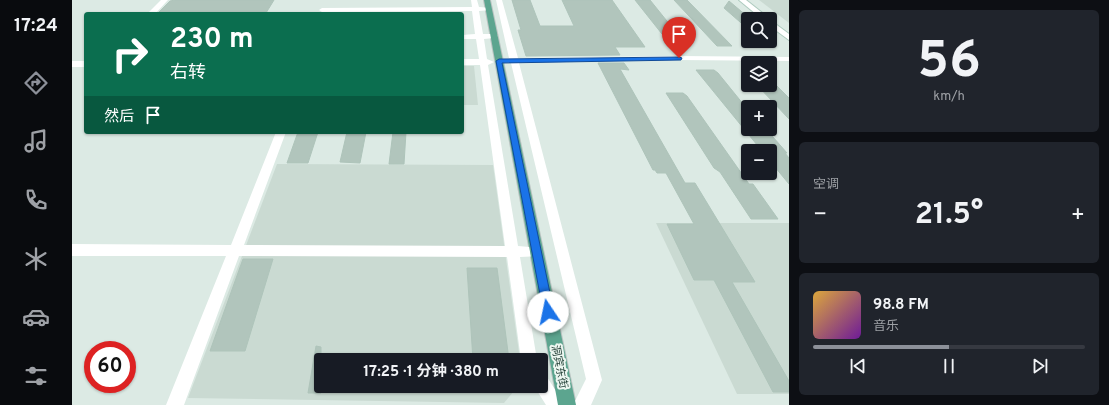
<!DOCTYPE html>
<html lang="zh">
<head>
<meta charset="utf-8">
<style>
  :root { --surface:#171b24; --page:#20242c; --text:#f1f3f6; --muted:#9ea1a6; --line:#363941; --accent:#8c9099 }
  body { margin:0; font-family:Overpass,"Noto Sans SC",sans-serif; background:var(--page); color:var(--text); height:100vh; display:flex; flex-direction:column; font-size:15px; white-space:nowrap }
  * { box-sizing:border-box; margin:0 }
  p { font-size:13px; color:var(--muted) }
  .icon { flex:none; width:22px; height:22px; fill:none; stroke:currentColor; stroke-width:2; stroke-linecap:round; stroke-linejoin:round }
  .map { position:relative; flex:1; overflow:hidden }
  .panel { display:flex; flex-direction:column; gap:10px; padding:10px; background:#0d0f14; width:320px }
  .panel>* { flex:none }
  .banner { position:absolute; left:12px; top:12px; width:380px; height:122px; border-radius:4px; box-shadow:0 1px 3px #0004; background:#0b6e4f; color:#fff; overflow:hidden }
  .controls { position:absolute; left:669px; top:12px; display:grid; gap:8px }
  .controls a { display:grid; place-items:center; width:36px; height:36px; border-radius:4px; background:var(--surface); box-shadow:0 1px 3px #0004; font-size:20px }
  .speed { position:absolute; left:12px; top:341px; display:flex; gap:8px; font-size:20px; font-weight:700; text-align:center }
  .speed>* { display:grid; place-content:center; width:52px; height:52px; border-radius:50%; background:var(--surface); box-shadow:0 1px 3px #0004; line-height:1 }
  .speed .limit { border:6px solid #d22; background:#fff; color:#111 }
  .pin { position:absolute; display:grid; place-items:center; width:34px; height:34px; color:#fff; margin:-41px -17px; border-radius:50% 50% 50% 0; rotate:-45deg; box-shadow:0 0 4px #0007 }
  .pin .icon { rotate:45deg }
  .me { position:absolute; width:44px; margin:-22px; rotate:349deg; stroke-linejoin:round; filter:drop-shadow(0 0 3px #0008) }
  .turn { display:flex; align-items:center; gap:14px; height:84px; padding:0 20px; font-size:18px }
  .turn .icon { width:52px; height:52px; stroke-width:2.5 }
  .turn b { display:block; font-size:28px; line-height:34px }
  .then { display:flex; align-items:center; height:38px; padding:0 20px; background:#0003; gap:8px; font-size:15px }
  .big { font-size:30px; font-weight:700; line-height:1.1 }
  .panel .card { flex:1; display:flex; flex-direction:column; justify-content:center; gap:6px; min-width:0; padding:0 14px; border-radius:6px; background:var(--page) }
  .panel .dial { align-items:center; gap:0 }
  .dial b { font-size:52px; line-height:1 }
  .song { display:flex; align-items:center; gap:12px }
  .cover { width:48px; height:48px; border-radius:6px; background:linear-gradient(135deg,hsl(40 70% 55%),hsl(280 70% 35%)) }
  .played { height:4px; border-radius:2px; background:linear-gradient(90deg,var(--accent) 50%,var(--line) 50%) }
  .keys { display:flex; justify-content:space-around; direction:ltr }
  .heat { display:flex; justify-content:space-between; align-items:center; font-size:22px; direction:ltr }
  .trip { position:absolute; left:242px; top:353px; width:234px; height:40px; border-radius:4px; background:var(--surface); box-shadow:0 1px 3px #0004; font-weight:700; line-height:40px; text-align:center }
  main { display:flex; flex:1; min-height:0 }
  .tab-bar { display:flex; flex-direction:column; width:72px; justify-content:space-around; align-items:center; background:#090b0e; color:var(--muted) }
  .tab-bar .icon { width:28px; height:28px }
  .tab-bar .selected { color:var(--accent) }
  .tab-bar b { font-size:18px; color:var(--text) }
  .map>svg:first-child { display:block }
  .built { fill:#cadad2 }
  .building { fill:#b1c5bc; stroke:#aec4ba }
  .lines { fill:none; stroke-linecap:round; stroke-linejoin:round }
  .secondary-casing { stroke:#aecbbf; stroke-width:2 }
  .primary-casing { stroke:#bbc4c2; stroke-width:2 }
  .street { fill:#fff; fill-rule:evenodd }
  .secondary { fill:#fff; fill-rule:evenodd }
  .primary { fill:#5ca58f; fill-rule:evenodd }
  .route { fill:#1a73e8; stroke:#114b97 }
  .labels { text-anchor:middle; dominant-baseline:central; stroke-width:4; stroke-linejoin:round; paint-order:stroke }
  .street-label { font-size:11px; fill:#1d3b32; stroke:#edf7f1 }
</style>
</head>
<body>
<main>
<nav class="tab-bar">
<b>17:24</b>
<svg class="icon selected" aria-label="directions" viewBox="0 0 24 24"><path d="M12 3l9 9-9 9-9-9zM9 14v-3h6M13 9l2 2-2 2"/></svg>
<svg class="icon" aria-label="music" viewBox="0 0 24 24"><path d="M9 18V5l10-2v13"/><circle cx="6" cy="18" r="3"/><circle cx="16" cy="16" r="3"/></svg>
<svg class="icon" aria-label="phone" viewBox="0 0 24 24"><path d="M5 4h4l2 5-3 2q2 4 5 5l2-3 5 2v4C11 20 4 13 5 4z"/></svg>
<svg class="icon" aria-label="climate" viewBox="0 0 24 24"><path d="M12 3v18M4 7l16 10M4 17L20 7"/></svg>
<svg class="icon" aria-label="car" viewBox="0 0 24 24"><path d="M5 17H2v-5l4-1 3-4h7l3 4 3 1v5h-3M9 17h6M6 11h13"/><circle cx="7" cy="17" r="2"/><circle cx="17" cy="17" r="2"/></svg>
<svg class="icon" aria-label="filters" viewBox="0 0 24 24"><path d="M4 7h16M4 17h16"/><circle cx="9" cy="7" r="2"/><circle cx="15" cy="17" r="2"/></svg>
</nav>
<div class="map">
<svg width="717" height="405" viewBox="0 0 717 405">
  <rect width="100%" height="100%" fill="#dceae4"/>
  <g class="built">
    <path d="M687,0h30v23z"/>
    <path d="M390,66h12l4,39h-16z"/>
    <path d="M205,164l216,1 27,195h-199v26h197l-14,17 -316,-5z"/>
    <path d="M584,223h133v171h-52z"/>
  </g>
  <g class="building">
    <path d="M103,0h99l-8,13 -109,1 13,-13z"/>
    <path d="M440,0h18l10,26h34l-12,-26h50l33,47h-30l5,8 -94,1 -8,-26h3z"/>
    <path d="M563,0h15l29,36 -17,-2z"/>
    <path d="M602,0h13l45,46h-15z"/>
    <path d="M657,1l19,16v12l-24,-21z"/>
    <path d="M526,63h26l5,7 -9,-1 65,114h10l60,99h-23l57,99v11h-16l-59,-112h-20l-27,-56h27l-28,-51h-9l-2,-3h-2z"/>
    <path d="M624,70h18l4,3 30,37v19h18l21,24h-2l4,5v26l-19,-23v-10h-8z"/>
    <path d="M685,85h19l13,13v21z"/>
    <path d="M594,93h17l4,3 62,88h4l25,35h-27l-31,-47 -6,-4z"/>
    <path d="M226,132h20l-10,31h-21z"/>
    <path d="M275,132h19l-6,31 -20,-1z"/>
    <path d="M321,132h13l-2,32h-15z"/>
    <path d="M171,259h30l-28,92h-35z"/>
    <path d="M395,268h30l12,92h-36z"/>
    <path d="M244,346l5,1v46h-13z"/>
  </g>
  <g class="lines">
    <defs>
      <g id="secondary">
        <path d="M667,0h7l24,19h-8z"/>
        <path d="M698,20l19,14v6l-19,-14z"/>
      </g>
      <path id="primary" d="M412,0h6l86,405h-18z"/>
    </defs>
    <use href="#secondary" class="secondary-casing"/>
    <use href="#primary" class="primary-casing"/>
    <g class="street">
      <path d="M89,0h7l-13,14h-8z"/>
      <path d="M399,0h6l2,7 12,1v2l-12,1 4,23h11l4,2 -4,2 -10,1 3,20 7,3 -6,3 30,181 23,2 2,4 -2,4 -21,1 17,103h-16l-14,-103 -268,-1 -55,149h-18l60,-149h-154v-12l159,1 45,-113h10l-42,113 261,1 -25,-181h-18v-6h17l-3,-20h-14v-4l13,-1 -3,-23 -150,1 -3,-2 3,-2 150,-1z"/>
      <path d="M424,0h6l16,58 161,-2 110,1v4l-110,-1 -160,3 83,317 -11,25h-18l13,-26 -75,-316h-12l-4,-2 4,-2 10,-1z"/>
      <rect x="0" y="61" width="14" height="6"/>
      <path d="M469,375l6,2 18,28h-19l-12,-19h7z"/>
    </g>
    <use href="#secondary" class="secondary"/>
    <use href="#primary" class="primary"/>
  </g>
  <path class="route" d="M607,57l3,1 -1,2 -179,3 52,249 -2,4 -4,2 -4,-2 -48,-255 3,-2z"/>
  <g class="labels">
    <g class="street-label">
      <text transform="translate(487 367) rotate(79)">洞宾东街</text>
    </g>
  </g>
</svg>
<div class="controls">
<a><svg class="icon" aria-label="search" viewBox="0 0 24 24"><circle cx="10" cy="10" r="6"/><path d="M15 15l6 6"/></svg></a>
<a><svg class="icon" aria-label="layers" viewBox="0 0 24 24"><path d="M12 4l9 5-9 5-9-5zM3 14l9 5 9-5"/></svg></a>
<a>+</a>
<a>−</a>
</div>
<div class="speed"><div class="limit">60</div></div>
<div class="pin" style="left:607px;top:58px;background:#d93025"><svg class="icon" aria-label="arrive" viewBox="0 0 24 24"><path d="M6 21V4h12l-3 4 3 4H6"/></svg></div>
<svg class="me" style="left:476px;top:312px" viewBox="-20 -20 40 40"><circle r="19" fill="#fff"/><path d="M0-13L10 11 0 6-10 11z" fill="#1a73e8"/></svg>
<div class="trip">17:25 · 1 分钟 · 380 m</div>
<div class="banner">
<div class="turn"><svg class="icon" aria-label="right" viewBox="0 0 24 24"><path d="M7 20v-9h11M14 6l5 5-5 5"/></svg><div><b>230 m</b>右转</div></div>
<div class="then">然后<svg class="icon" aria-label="arrive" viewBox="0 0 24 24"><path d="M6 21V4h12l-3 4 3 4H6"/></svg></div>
</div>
</div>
<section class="panel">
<div class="card dial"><b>56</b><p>km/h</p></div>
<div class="card"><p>空调</p>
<div class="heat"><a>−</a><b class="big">21.5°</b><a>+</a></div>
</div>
<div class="card">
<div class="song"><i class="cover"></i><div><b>98.8 FM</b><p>音乐</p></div></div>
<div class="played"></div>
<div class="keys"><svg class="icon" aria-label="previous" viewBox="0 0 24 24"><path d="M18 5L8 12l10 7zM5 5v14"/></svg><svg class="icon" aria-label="pause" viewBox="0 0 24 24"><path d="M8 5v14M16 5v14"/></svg><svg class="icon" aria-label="next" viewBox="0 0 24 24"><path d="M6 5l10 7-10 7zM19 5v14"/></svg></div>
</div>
</section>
</main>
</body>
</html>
